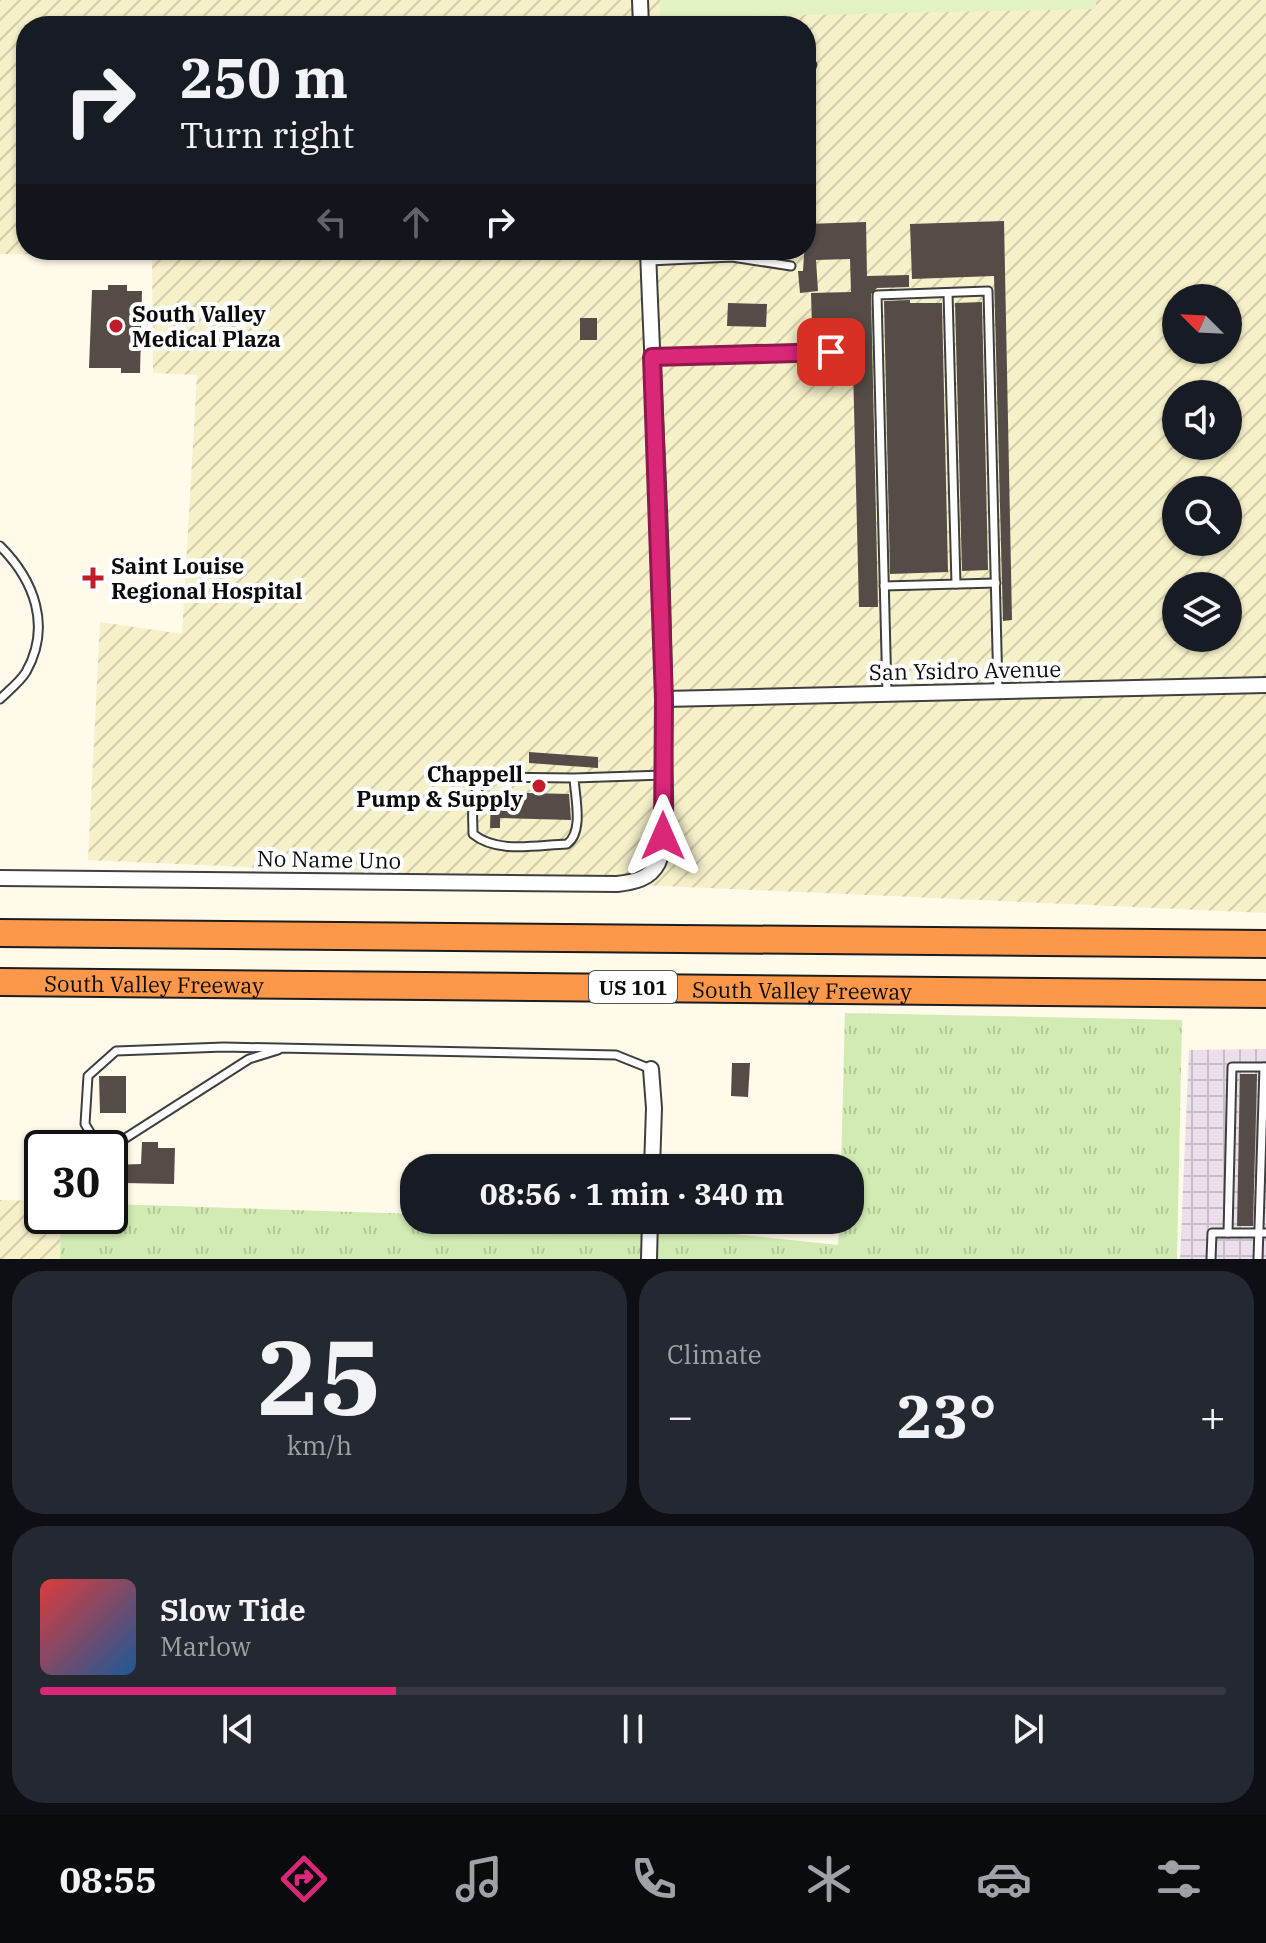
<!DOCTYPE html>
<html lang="en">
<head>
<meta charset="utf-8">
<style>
  :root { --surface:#171b24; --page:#242831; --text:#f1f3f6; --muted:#9ea1a6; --line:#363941; --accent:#db2777 }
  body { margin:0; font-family:"IBM Plex Serif",serif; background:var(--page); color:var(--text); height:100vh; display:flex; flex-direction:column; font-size:30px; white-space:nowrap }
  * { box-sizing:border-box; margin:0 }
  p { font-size:26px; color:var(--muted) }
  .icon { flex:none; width:44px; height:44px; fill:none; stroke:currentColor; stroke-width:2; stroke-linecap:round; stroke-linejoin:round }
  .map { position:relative; height:1259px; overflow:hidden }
  .panel { display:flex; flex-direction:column; gap:12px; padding:12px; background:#0d0f14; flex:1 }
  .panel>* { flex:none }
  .banner { position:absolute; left:16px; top:16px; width:800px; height:244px; border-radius:32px; box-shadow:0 2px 6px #0004; background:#171b24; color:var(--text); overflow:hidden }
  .needle { width:52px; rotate:294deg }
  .buttons { position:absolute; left:1162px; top:284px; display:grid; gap:16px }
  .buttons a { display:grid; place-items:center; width:80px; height:80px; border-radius:50%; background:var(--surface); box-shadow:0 2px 6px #0004; font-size:40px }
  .speed { position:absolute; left:24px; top:1130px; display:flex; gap:16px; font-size:40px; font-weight:700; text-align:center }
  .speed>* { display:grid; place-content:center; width:104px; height:104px; border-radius:50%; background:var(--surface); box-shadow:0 2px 6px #0004; line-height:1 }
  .speed .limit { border:4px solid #111; border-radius:12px; background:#fff; color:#111 }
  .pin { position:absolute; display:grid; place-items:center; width:68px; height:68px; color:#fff; margin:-34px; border-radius:16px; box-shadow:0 4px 12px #0006 }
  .me { position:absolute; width:88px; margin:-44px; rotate:0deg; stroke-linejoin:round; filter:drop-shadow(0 0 6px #0008) }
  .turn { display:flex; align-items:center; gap:28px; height:168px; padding:0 32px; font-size:36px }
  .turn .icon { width:104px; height:104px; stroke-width:2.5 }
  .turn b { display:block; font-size:56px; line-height:68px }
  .lanes { display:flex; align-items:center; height:76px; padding:0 32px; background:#0003; justify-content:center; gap:40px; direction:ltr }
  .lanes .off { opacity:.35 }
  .big { font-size:60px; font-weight:700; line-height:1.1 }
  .panel .card { flex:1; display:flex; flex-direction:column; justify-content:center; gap:12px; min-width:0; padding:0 28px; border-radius:32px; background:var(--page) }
  .panel .dial { align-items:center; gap:0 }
  .dial b { font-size:104px; line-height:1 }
  .song { display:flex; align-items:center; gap:24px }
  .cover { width:96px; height:96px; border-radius:12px; background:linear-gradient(135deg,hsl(0 70% 55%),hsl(210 70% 35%)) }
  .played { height:8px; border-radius:4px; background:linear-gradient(90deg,var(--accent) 30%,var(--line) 30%) }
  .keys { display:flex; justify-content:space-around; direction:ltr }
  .heat { display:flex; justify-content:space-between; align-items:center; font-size:44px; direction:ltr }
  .panel .tiles { flex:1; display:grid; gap:12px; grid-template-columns:1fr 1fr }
  .card:last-child { grid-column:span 2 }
  .trip { position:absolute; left:400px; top:1154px; width:464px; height:80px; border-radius:32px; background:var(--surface); box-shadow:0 2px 6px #0004; font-weight:700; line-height:80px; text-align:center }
  .tabs { display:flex; height:128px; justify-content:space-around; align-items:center; background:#090b0e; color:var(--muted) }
  .tabs .icon { width:56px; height:56px }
  .tabs .current { color:var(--accent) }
  .tabs b { font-size:36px; color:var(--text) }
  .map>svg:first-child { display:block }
  .industrial { fill:url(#industrial-grid) }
  .farmland { fill:url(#farmland-furrows); fill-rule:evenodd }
  .grass { fill:url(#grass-tufts) }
  .pitch { fill:#e3f2c4 }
  .building { fill:#554c47 }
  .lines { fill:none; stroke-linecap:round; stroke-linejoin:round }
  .lane-casing { stroke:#3f3f3f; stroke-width:11 }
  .street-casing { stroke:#3f3f3f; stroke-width:18 }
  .highway-casing { stroke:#1d1d1d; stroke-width:30 }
  .lane { stroke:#fff; stroke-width:7 }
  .street { stroke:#fff; stroke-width:14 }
  .highway { stroke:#fd974a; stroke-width:26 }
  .route-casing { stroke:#8e194d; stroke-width:20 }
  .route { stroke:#db2777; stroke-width:14 }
  .poi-dot { fill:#c31c29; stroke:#fff; stroke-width:3 }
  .labels { text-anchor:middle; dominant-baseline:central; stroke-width:8; stroke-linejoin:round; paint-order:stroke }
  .shield { fill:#fff; stroke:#555; stroke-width:2 }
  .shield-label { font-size:20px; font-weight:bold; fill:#0c0c0c }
  .poi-label { font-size:22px; font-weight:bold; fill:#0c0c0c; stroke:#fff; text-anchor:start }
  .street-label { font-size:22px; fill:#0c0c0c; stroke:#fff }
</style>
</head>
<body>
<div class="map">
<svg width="1266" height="1259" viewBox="0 0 1266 1259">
  <defs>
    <pattern id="industrial-grid" width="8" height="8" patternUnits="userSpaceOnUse" patternTransform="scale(2)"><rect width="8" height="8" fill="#eadfeb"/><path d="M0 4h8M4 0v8" fill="none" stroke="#c8bec8"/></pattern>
    <pattern id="farmland-furrows" width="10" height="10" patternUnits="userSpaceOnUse" patternTransform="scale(2)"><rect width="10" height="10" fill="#f6f1c9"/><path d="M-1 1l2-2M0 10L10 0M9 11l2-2" fill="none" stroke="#d2cdab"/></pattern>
    <pattern id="grass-tufts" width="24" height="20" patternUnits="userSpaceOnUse" patternTransform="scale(2)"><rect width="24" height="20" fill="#d1ebb2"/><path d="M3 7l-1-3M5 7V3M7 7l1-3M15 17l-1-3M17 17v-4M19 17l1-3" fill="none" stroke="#b2c898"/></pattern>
  </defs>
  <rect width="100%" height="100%" fill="#fffaea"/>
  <path class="industrial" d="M1266,1049v210h-86l9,-209z"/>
  <g class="farmland">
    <path d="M0,0h1266v913l-1178,-53 12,-238 82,12 15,-259 -44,-2 -1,-118 -152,-1zM26,26h780v224h-780zM1176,298h52v52h-52zM1176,394h52v52h-52zM1176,490h52v52h-52zM1176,586h52v52h-52z"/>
    <path d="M0,1200l42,1v15h19l-1,43h-60z"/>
  </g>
  <path class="grass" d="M845,1013l337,7 -5,239h-1117l1,-43h49v-12l304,10v6h187l237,25 2,-25h10v-52h-9z"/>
  <path class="pitch" d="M660,0h436v9l-436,9z"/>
  <g class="building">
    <path d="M1004,221l8,399 -9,1 -9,-345 -82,3 -2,-55z"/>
    <path d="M866,222l1,54 42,-1v12l-32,1 -6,6 7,313h-19l-7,-280 -40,1 -1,-35 40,-1 -1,-33 -34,1 2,31 -18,2 -2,-22h5l3,-47z"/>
    <path d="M108,285h19v6h15l-2,82h-19v-5h-32l3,-78h16z"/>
    <path d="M910,300v3h32l6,269 -58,2 -6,-273z"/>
    <path d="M982,302l6,268 -26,1 -7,-268z"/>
    <path d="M728,303l39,1 -1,23 -39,-1z"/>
    <rect x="580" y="318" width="17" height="22"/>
    <path d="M529,752l69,5v11l-69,-5z"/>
    <path d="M491,792l78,2 2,26 -71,-2v10h-10z"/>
    <path d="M732,1063h18l-2,34 -17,-1z"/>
    <path d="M1240,1074h17l-4,152h-16z"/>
    <path d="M99,1076h27v37h-26z"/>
    <path d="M142,1142h16v6h17l-1,36 -50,-1v5l-14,1v-24l31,-1z"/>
  </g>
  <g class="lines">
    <defs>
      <g id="lane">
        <path d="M806,66l6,-1"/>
        <path d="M649,261l83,-4 59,9"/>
        <path d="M948,293l8,291"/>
        <path d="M653,357l178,-5"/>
        <path d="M0,546c34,34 52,80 26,126 -6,10 -18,19 -26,27"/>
        <path d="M884,586l112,-3"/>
        <path d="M887,694l-10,-399 111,-4 10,399"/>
        <path d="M574,778c1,19 10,54 -7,66 -30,1 -70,10 -94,-10 0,-24 -5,-45 18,-57l83,1 90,-3"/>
        <path d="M278,1050l-29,9 -125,80h-30l-9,-15 3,-48 28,-25 108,-4 392,8 35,14"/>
        <path d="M1228,1233l4,-166h34"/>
        <path d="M1211,1259l1,-26h54"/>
        <path d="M1258,1259l6,-192"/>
      </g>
      <g id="street">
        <path d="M640,0l1,26"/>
        <path d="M664,699l602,-14"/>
        <path d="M0,878l617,6c17,-2 33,-5 41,-21 11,-26 6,-85 6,-115 1,-166 -10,-332 -16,-498"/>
        <path d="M651,1069l3,39 -2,60"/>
        <path d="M649,1259l1,-39"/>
      </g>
      <g id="highway">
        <path d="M0,933l1266,11"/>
        <path id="s1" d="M0,982l1266,12"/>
      </g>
    </defs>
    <use href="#lane" class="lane-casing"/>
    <use href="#street" class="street-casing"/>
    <use href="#highway" class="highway-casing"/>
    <use href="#lane" class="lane"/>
    <use href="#street" class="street"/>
    <use href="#highway" class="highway"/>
  </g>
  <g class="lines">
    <defs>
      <path id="route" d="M663,836l1,-137 -12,-342 179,-5"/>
    </defs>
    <use href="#route" class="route-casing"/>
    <use href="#route" class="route"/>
  </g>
  <g class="poi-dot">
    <circle cx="116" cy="326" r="8"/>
    <path d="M89 566h8v8h8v8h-8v8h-8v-8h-8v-8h8z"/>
    <circle cx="539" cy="786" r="8"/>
  </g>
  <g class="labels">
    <rect class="shield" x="589" y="971" width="88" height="32" rx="6"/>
    <g class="shield-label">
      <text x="633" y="987">US 101</text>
    </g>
    <g class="poi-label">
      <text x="132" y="313">South Valley<tspan x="132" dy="25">Medical Plaza</tspan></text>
      <text x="111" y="565">Saint Louise<tspan x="111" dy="25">Regional Hospital</tspan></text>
      <text x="523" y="773" text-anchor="end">Chappell<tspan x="523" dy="25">Pump &amp; Supply</tspan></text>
    </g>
    <g class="street-label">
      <text transform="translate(965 670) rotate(-1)">San Ysidro Avenue</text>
      <text transform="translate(329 859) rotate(1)">No Name Uno</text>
      <text stroke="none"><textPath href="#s1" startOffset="154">South Valley Freeway</textPath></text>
      <text stroke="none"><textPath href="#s1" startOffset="802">South Valley Freeway</textPath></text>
    </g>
  </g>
</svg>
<div class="buttons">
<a><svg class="needle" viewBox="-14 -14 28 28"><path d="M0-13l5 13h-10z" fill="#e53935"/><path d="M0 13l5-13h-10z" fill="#9ea1a6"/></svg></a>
<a><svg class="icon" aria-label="sound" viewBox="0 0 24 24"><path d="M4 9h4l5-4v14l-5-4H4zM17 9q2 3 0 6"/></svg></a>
<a><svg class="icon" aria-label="search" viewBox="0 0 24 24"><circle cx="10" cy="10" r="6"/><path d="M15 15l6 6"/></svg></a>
<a><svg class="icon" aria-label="layers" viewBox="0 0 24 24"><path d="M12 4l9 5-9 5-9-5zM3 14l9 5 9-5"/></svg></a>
</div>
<div class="speed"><div class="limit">30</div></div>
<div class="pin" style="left:831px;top:352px;background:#d93025"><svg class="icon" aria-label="arrive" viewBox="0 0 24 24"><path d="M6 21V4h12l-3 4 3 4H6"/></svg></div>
<svg class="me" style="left:663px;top:836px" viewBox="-20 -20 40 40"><path d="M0-17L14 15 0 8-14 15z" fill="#db2777" stroke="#fff" stroke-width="4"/></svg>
<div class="trip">08:56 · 1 min · 340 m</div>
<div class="banner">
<div class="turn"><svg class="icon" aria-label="right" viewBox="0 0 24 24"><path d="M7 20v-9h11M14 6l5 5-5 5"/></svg><div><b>250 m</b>Turn right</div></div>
<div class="lanes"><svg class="icon off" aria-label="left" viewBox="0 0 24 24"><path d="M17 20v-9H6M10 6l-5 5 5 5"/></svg><svg class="icon off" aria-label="ahead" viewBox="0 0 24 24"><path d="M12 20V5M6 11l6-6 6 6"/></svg><svg class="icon" aria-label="right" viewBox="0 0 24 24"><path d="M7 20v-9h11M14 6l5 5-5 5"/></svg></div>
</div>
</div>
<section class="panel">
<div class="tiles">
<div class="card dial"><b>25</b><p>km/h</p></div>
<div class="card"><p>Climate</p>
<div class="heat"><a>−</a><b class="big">23°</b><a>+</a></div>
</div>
<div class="card">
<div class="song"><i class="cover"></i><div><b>Slow Tide</b><p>Marlow</p></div></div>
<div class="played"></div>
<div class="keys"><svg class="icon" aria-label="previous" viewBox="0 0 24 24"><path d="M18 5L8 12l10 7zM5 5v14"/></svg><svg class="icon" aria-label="pause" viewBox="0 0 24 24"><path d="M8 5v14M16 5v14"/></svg><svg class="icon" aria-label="next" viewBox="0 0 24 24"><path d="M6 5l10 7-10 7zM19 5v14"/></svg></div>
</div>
</div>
</section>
<nav class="tabs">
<b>08:55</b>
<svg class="icon current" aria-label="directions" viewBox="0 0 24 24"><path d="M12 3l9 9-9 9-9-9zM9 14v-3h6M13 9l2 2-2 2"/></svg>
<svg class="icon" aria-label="music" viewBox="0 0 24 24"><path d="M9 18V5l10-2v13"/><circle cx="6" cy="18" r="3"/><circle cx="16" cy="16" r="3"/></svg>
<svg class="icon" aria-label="phone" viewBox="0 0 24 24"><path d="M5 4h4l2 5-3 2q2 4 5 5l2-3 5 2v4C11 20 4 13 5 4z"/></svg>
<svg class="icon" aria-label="climate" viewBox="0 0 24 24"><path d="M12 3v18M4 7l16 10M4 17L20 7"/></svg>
<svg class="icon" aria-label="car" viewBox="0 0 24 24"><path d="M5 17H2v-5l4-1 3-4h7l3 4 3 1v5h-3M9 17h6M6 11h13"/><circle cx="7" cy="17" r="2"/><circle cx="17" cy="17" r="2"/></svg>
<svg class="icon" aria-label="filters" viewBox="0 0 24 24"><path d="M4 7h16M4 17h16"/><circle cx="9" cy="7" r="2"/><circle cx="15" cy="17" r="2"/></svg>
</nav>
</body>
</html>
